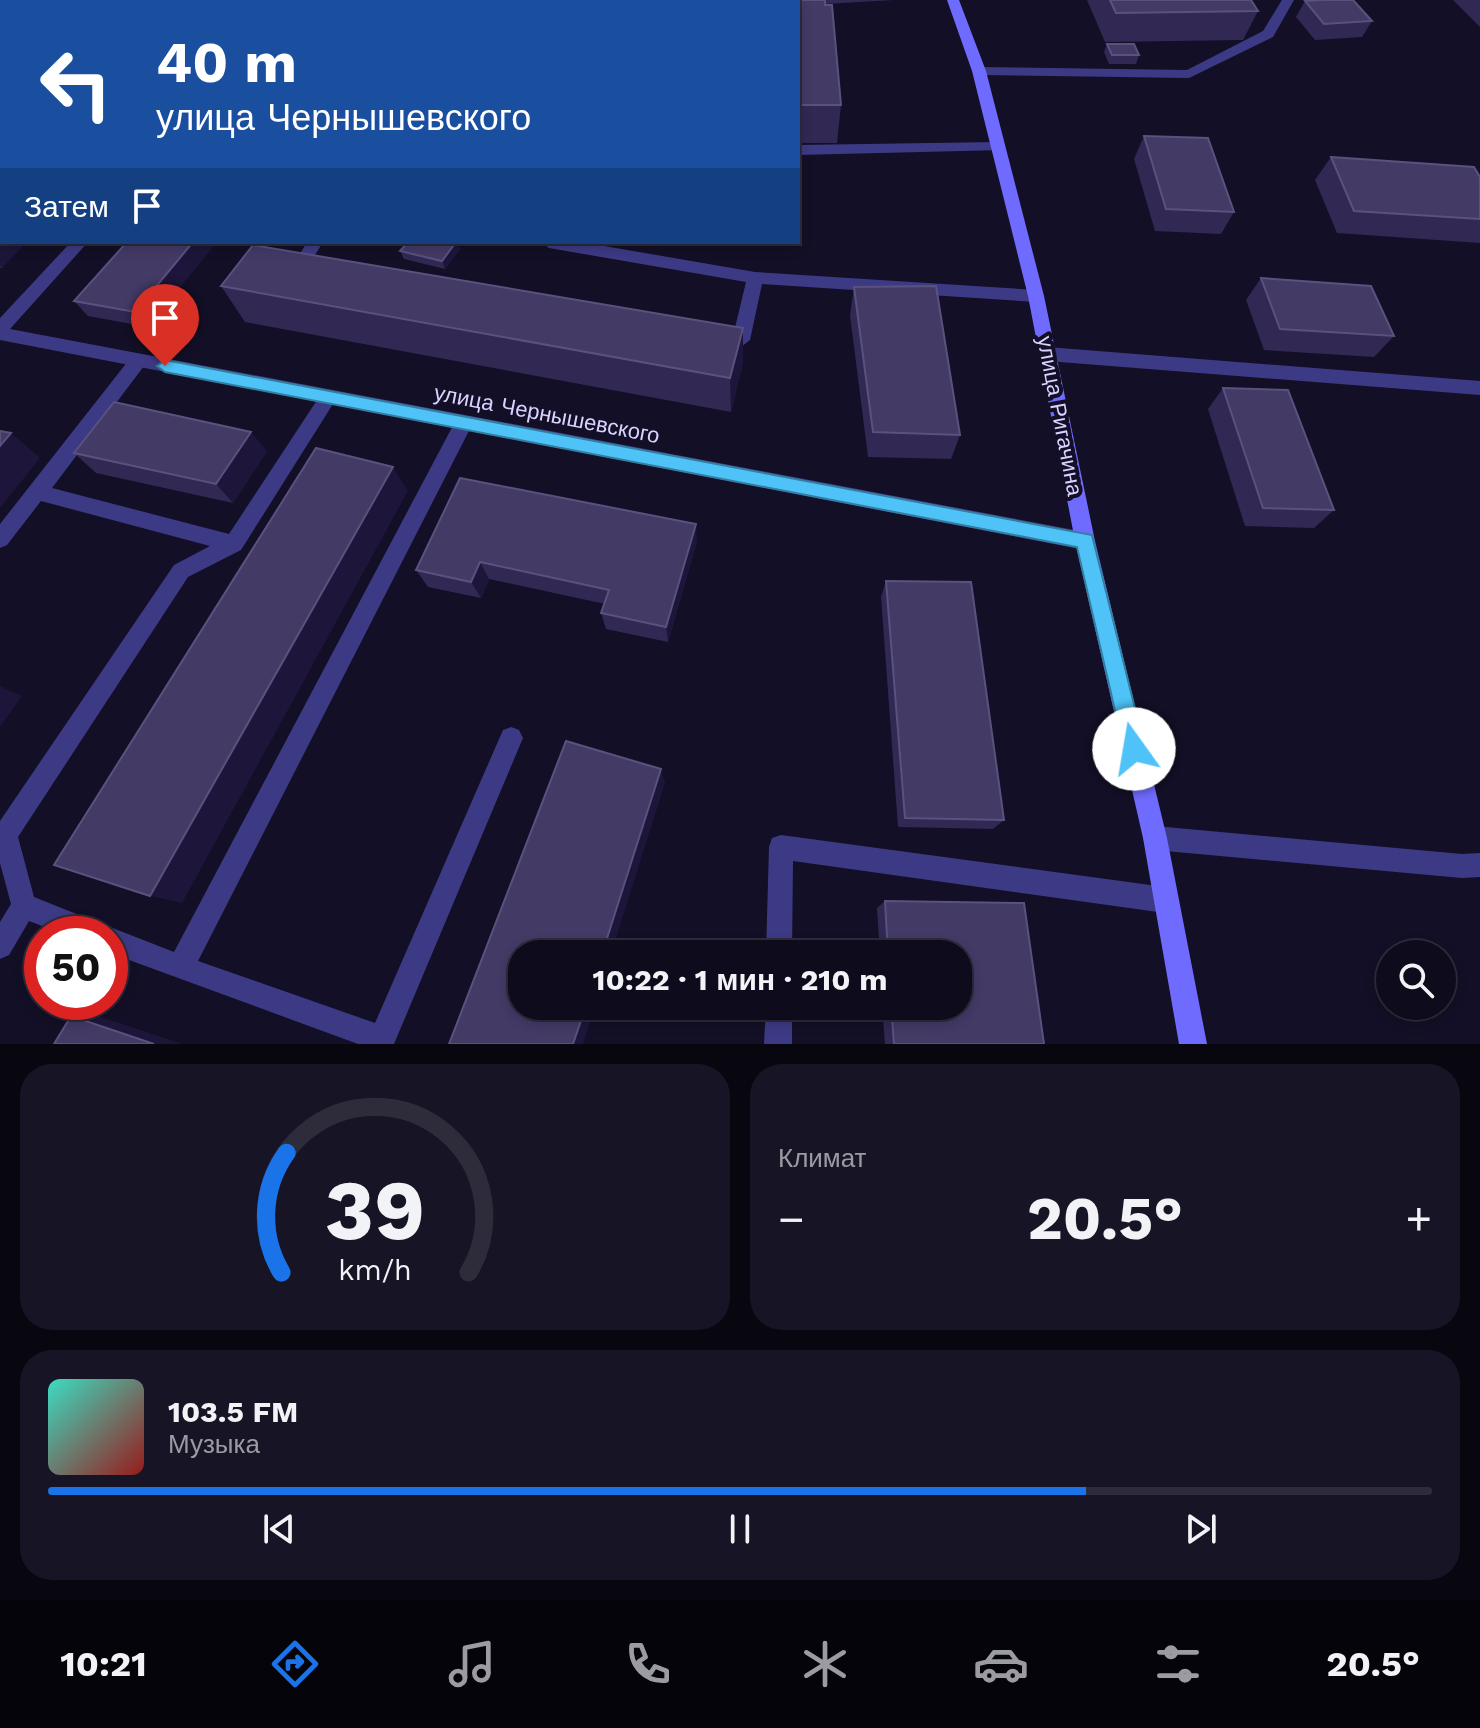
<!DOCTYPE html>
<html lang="ru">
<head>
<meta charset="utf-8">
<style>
  :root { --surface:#0e0b1c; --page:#171425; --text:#f1f3f6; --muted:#9b9ba3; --line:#2e2b3b; --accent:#1a73e8 }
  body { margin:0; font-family:"Work Sans",sans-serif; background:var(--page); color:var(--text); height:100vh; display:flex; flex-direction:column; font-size:30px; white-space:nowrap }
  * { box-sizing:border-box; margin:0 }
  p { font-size:26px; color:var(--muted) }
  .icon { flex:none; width:44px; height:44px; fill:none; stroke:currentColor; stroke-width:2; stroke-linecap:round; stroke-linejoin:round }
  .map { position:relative; height:1044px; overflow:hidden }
  .sheet { display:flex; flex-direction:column; gap:20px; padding:20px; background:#08060f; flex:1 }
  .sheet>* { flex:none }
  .banner { position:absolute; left:0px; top:0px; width:800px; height:244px; box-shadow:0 4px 12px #0003,0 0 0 2px var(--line); background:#1a4fa0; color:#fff; overflow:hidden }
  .controls { position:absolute; left:1376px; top:940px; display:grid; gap:16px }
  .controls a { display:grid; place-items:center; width:80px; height:80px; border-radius:50%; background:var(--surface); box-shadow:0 4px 12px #0003,0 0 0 2px var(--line); font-size:40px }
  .speed { position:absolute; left:24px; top:916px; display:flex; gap:16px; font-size:40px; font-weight:700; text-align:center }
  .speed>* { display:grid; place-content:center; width:104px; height:104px; border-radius:50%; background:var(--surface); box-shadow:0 4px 12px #0003,0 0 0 2px var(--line); line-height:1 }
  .speed .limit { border:12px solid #d22; background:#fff; color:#111 }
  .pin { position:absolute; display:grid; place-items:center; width:68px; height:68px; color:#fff; margin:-82px -34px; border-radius:50% 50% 50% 0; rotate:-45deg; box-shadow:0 0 8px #0007 }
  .pin .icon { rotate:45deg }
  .me { position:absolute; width:88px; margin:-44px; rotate:347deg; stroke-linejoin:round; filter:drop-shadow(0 0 6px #0008) }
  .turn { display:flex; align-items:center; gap:28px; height:168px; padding:0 24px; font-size:36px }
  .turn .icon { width:104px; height:104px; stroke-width:2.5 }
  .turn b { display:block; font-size:56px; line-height:68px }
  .then { display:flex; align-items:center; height:76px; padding:0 24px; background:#0003; gap:16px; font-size:30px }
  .big { font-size:60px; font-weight:700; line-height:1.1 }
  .sheet .tile { flex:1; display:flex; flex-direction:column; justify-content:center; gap:12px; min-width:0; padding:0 28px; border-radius:32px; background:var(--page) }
  .sheet .dial { align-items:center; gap:0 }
  .dial svg { height:208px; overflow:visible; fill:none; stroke:var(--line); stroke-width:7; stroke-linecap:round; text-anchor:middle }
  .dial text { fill:var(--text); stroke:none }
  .song { display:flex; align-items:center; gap:24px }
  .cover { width:96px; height:96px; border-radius:12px; background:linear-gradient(135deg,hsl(170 70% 55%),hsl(0 70% 35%)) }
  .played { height:8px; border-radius:4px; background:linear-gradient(90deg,var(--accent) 75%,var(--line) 75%) }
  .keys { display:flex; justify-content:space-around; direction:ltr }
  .heat { display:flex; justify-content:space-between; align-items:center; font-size:44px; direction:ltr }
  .sheet .tiles { flex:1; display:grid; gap:20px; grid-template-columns:1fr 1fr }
  .tile:last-child { grid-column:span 2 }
  .trip { position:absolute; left:508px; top:940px; width:464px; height:80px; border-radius:32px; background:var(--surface); box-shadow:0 4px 12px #0003,0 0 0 2px var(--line); font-weight:700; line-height:80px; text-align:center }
  .dock { display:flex; height:128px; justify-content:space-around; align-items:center; background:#06040b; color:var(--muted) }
  .dock .icon { width:56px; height:56px }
  .dock .current { color:var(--accent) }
  .dock b { font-size:36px; color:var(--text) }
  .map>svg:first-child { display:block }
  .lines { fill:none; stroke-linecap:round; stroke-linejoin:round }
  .service { fill:#3d3a85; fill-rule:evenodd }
  .minor { fill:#3d3a85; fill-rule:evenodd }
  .secondary { fill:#6f6bff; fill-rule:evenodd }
  .wall { fill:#312854 }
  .shaded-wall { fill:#1d163a }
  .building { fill:#433a66; stroke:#5a527e; stroke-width:2 }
  .route { fill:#4fc3f7; stroke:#337fa1; stroke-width:2 }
  .labels { text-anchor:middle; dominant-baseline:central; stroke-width:8; stroke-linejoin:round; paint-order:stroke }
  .street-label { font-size:22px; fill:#d9d4ff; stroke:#130f26 }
</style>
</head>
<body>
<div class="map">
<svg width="1480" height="1044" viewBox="0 0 1480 1044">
  <rect width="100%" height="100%" fill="#130f26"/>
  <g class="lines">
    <g class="service">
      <path d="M233,0h22l1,2h-22z"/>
      <path d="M1282,0h12l-21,37 -84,41 -210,-3 -7,-4 7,-4 208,3 76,-39z"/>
      <path d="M998,142l7,5 -2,3 -205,5v-10z"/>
      <path d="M307,242h16l-8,13 15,4v8l-6,2 -25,-6 -2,-4z"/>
      <path d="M541,242h40l174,30 281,18 8,6 -8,6 -274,-18 -12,56 -9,7 -22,-5 -3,-5 9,-6 9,1 12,-50 -197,-34z"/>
      <path d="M1047,347l433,34v14l-433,-34 -9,-7z"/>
      <path d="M138,354l9,7 -3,5 -92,122 177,46 94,-143h12l3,5 -97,154 -53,27 -170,260 16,60 70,28 2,4 4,-2 64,25 283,-534h14l2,5 -275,538 177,62 128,-293 8,-3 8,3 4,8 -129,306h-36l-248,-91v-19h-47l-34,-13 -20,34 -9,4v-37l11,-18 -11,-41v-42l174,-256 36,-19 -169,-45 -34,44 -7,3v-24l132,-168z"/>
      <path d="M1155,826l307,28 18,-1v24l-18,1 -307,-28 -9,-3 -3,-9 3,-9z"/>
      <path d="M781,835l384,52 9,4 4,9 -4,9 -9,4 -372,-52 -1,93h-26l3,-107 3,-9z"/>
      <path d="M766,1006h26v38h-28z"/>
    </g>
    <path class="minor" d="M71,242h17l-78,87 1075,203 7,3 3,6 -3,6 -7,3 -1085,-210v-22z"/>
    <path class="secondary" d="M947,0h12l27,71 58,225 51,245 72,297 40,206h-28l-36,-206 -68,-297 -47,-245 -56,-225z"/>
  </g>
  <g class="wall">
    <path d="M482,0h75l-2,2h-73z"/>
    <rect x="614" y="0" width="111" height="1"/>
    <path d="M762,0h132l-69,4 16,101 -4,38h-39v-141z"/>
    <path d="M1087,0h164l7,11 -15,29 -138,2z"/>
    <path d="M1453,0h27v27z"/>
    <path d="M1305,1l67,20 -10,16 -47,3 -19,-23z"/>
    <path d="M1107,44l32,11 -3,9h-27l-5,-12z"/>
    <path d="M0,85l2,3v180h-2z"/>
    <path d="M1144,136l90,76 -13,22 -66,-3 -21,-72z"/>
    <path d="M1331,157l149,20v66l-143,-10 -22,-53z"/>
    <path d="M127,242l21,85 -60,-11 -14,-15z"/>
    <path d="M408,242h49l3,7 -15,20 -41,-10 -4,-8z"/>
    <path d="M1261,278l133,58 -20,21 -110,-7 -18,-50z"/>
    <path d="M221,286l522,42v34l-12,50 -486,-90z"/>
    <path d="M854,287l106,148 -9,24 -83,-2 -18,-142z"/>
    <path d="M1223,388l111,122 -20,18 -69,-2 -37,-117z"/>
    <path d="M267,451l-34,52 -137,-30 -22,-20z"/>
    <path d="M460,478l237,63 -29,101 -62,-13 -5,-16 4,-9 -116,-25 -8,19 -53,-11 -12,-17z"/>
    <path d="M886,581l118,239 -11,9 -95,-2 -17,-230z"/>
    <path d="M885,901l139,2 20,141h-159l-3,-38h76v-52h-78l-3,-46z"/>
  </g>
  <g class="shaded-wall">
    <path d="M537,0h20l-2,2h-17z"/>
    <path d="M0,85l2,3v26l-2,2z"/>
    <path d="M2,225v17h25l-25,26 -2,-2v-39z"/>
    <path d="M193,242h24l-69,85 -13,-15z"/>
    <path d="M456,242h1l3,7 -15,20 -3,-8z"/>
    <path d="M743,328v34l-12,50 -1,-34z"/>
    <path d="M251,432l16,19 -34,52 -17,-19z"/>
    <path d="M11,433l29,25 -40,50v-62z"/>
    <path d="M393,467l15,24 -226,412 -32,-7z"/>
    <path d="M696,524l1,17 -29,101 -2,-15z"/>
    <path d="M480,562l9,17 -8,19 -10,-16z"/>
    <path d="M0,686l22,10 -22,31z"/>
    <path d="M661,769l4,14 -54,171h-9z"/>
    <path d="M586,1006h9l-12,38h-10z"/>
    <path d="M71,1016l30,1 81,27h-28z"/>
  </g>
  <g class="building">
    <path d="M118,0h30l15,2h-48z"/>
    <path d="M762,0h63v5h7l9,100h-43v-103h-36z"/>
    <path d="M1110,0h141l7,11 -142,2z"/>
    <path d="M1323,0h30l19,21 -48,3 -19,-23z"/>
    <path d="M1107,44h27l5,11h-27z"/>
    <rect x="0" y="112" width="2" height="23"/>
    <path d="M1144,136l64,2 26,74 -68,-3z"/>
    <path d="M2,153v72l-2,2v-72z"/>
    <path d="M1331,157l143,10 6,10v42l-126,-8z"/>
    <path d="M127,242h66l-58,70 -61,-11z"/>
    <path d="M408,242h48l-14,19 -42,-10z"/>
    <path d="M253,245l490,83 -13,50 -509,-92z"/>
    <path d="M1261,278l110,8 23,50 -114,-7z"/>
    <path d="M936,286l24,149 -87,-3 -19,-145z"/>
    <path d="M1223,388l65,2 46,120 -71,-2z"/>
    <path d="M114,402l137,30 -35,52 -142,-31z"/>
    <path d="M0,431l11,2 -11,13z"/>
    <path d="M316,448l77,19 -243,429 -96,-31z"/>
    <path d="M460,478l236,46 -30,103 -65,-14 8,-23 -129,-28 -9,20 -55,-12z"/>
    <path d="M886,581l85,1 33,238 -99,-2z"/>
    <path d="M566,741l95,28 -59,185h-80v52h64l-13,38h-124z"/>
    <path d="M885,901l139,2 20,141h-150l-3,-38h67v-52h-70z"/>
    <path d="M71,1016l83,28h-100z"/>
  </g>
  <path class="route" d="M165,360l927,175 53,214 -3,7 -8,3 -7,-3 -3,-7 -47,-202 -912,-175 -8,-6z"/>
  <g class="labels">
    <g class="street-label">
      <text transform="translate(547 414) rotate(11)">улица Чернышевского</text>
      <text transform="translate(1060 416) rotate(79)">улица Ригачина</text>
    </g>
  </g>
</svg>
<div class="controls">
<a><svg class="icon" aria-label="search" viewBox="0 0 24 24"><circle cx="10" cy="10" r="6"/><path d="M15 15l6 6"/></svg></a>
</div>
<div class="speed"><div class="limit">50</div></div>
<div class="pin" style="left:165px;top:366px;background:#d93025"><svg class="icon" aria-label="arrive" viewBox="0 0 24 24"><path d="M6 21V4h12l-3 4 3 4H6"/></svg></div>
<svg class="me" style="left:1134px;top:749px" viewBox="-20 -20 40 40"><circle r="19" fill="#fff"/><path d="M0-13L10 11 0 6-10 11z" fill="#4fc3f7"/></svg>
<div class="trip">10:22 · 1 мин · 210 m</div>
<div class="banner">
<div class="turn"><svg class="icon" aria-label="left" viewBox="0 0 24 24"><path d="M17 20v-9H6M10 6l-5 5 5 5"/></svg><div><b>40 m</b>улица Чернышевского</div></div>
<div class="then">Затем<svg class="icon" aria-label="arrive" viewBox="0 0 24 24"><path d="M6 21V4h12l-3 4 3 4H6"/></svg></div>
</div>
</div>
<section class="sheet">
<div class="tiles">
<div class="tile dial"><svg viewBox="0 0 100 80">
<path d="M14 69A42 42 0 1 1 86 69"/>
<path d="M14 69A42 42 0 0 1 16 23" stroke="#1a73e8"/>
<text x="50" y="56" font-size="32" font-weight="700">39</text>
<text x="50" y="72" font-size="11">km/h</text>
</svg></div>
<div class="tile"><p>Климат</p>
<div class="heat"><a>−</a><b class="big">20.5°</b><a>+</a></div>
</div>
<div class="tile">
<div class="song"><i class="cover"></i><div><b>103.5 FM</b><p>Музыка</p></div></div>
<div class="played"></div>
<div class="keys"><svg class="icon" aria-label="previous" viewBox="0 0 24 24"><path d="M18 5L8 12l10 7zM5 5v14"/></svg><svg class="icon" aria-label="pause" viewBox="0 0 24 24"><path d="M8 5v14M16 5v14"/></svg><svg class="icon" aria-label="next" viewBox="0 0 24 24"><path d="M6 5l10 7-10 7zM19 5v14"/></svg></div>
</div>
</div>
</section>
<nav class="dock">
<b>10:21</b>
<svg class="icon current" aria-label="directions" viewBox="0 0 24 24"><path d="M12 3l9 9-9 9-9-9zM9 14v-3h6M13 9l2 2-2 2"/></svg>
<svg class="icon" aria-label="music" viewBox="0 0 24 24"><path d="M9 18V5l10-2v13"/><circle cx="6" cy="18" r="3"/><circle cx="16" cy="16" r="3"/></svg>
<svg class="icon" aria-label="phone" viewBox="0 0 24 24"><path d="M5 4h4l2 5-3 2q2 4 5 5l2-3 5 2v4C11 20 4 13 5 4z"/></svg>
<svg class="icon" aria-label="climate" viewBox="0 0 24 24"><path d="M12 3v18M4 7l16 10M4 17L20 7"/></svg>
<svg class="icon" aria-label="car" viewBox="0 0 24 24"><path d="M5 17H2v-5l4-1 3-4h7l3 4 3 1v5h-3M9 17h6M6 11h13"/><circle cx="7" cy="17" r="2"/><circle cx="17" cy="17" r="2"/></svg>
<svg class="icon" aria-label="filters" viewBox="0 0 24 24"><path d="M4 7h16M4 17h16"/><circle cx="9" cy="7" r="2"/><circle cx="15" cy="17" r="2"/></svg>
<b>20.5°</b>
</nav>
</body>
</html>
